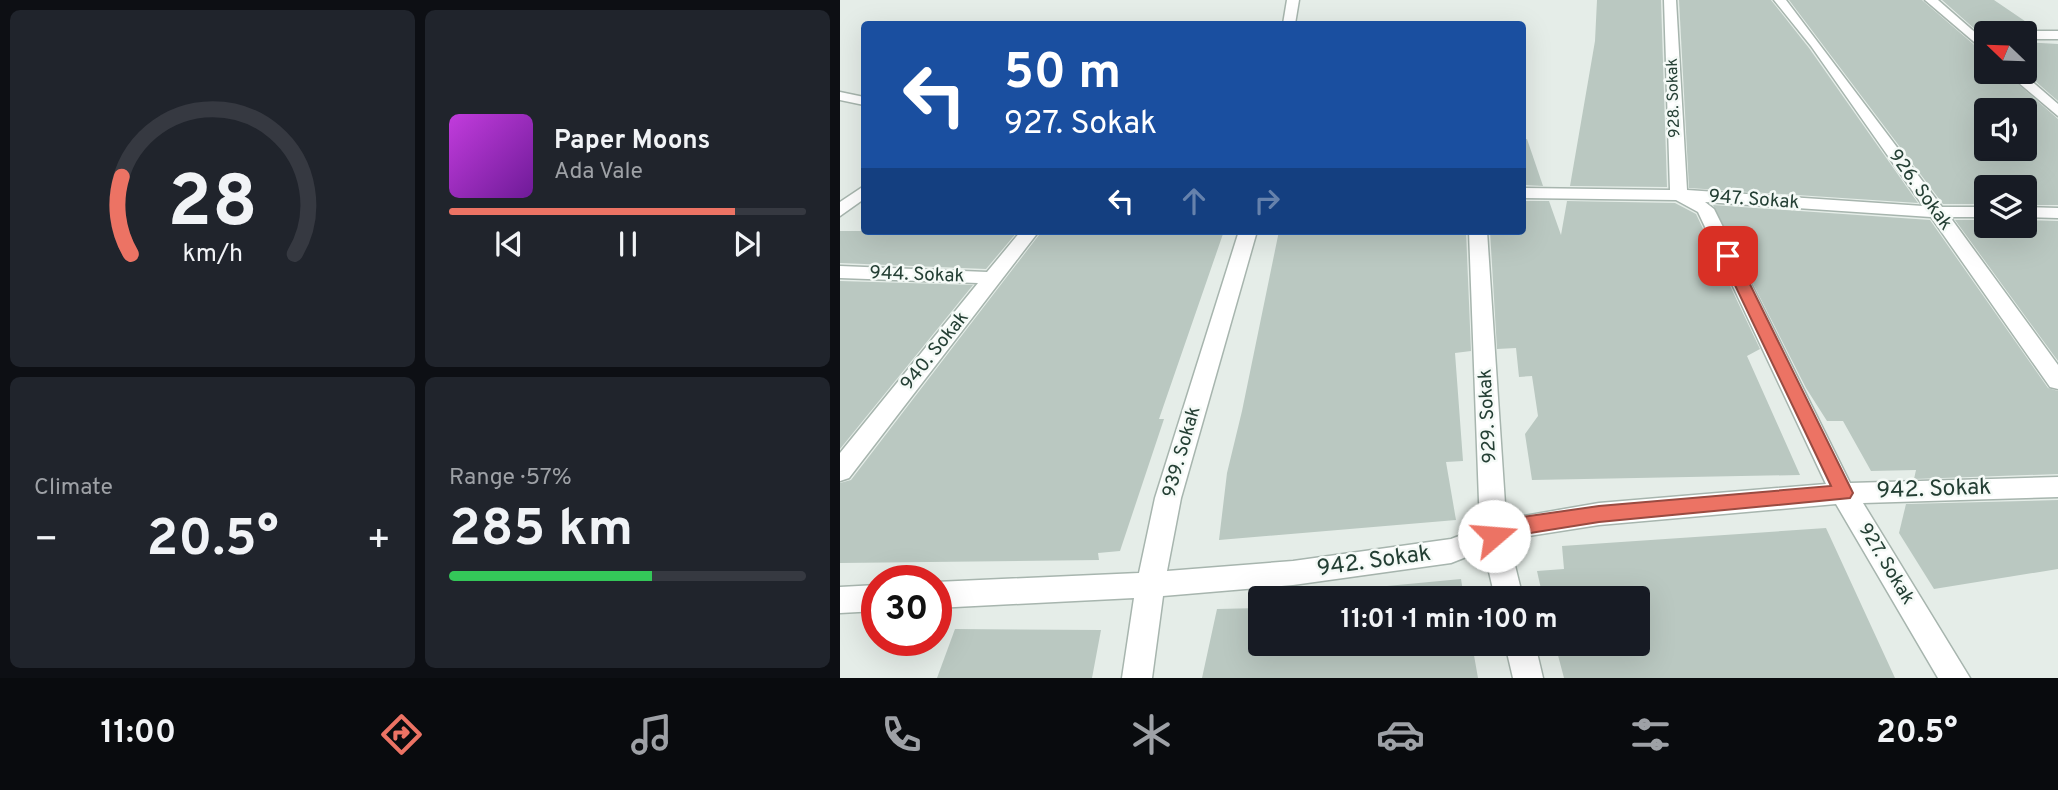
<!DOCTYPE html>
<html lang="en">
<head>
<meta charset="utf-8">
<style>
  :root { --surface:#171b24; --page:#20242c; --text:#f1f3f6; --muted:#9ea1a6; --line:#363941; --accent:#ec7364 }
  body { margin:0; font-family:Overpass,sans-serif; background:var(--page); color:var(--text); height:100vh; display:flex; flex-direction:column; font-size:26px; white-space:nowrap }
  * { box-sizing:border-box; margin:0 }
  p { font-size:23px; color:var(--muted) }
  .icon { flex:none; width:38px; height:38px; fill:none; stroke:currentColor; stroke-width:2; stroke-linecap:round; stroke-linejoin:round }
  .map { position:relative; flex:1; overflow:hidden }
  .side { display:flex; flex-direction:column; gap:10px; padding:10px; background:#0d0f14; width:840px }
  .side>* { flex:none }
  .guide { position:absolute; left:21px; top:21px; width:665px; height:214px; border-radius:7px; box-shadow:0 7px 28px #0002; background:#1a4fa0; color:#fff; overflow:hidden }
  .needle { width:46px; rotate:293deg }
  .controls { position:absolute; left:1134px; top:21px; display:grid; gap:14px }
  .controls a { display:grid; place-items:center; width:63px; height:63px; border-radius:7px; background:var(--surface); box-shadow:0 7px 28px #0002; font-size:35px }
  .speed { position:absolute; left:21px; top:565px; display:flex; gap:14px; font-size:35px; font-weight:700; text-align:center }
  .speed>* { display:grid; place-content:center; width:91px; height:91px; border-radius:50%; background:var(--surface); box-shadow:0 7px 28px #0002; line-height:1 }
  .speed .limit { border:10px solid #d22; background:#fff; color:#111 }
  .pin { position:absolute; display:grid; place-items:center; width:60px; height:60px; color:#fff; margin:-30px; border-radius:14px; box-shadow:0 4px 10px #0006 }
  .me { position:absolute; width:77px; margin:-38px; rotate:72deg; stroke-linejoin:round; filter:drop-shadow(0 0 5px #0008) }
  .turn { display:flex; align-items:center; gap:24px; height:147px; padding:0 28px; font-size:32px }
  .turn .icon { width:91px; height:91px; stroke-width:2.5 }
  .turn b { display:block; font-size:49px; line-height:60px }
  .lanes { display:flex; align-items:center; height:66px; padding:0 28px; background:#0003; justify-content:center; gap:35px; direction:ltr }
  .lanes .off { opacity:.35 }
  .big { font-size:52px; font-weight:700; line-height:1.1 }
  .side .card { flex:1; display:flex; flex-direction:column; justify-content:center; gap:10px; min-width:0; padding:0 24px; border-radius:10px; background:var(--page) }
  .side .dial { align-items:center; gap:0 }
  .dial svg { height:182px; overflow:visible; fill:none; stroke:var(--line); stroke-width:7; stroke-linecap:round; text-anchor:middle }
  .dial text { fill:var(--text); stroke:none }
  .song { display:flex; align-items:center; gap:21px }
  .cover { width:84px; height:84px; border-radius:10px; background:linear-gradient(135deg,hsl(290 70% 55%),hsl(280 70% 35%)) }
  .played { height:7px; border-radius:4px; background:linear-gradient(90deg,var(--accent) 80%,var(--line) 80%) }
  .keys { display:flex; justify-content:space-around; direction:ltr }
  .heat { display:flex; justify-content:space-between; align-items:center; font-size:38px; direction:ltr }
  .charge { height:10px; border-radius:5px; background:linear-gradient(90deg,#34c759 57%,var(--line) 0) }
  .side .tiles { flex:1; display:grid; gap:10px; grid-template-columns:repeat(2,1fr) }
  .trip { position:absolute; left:408px; top:586px; width:402px; height:70px; border-radius:7px; background:var(--surface); box-shadow:0 7px 28px #0002; font-weight:700; line-height:70px; text-align:center }
  .tab-bar { display:flex; height:112px; justify-content:space-around; align-items:center; background:#090b0e; color:var(--muted) }
  .tab-bar .icon { width:49px; height:49px }
  .tab-bar .current { color:var(--accent) }
  .tab-bar b { font-size:32px; color:var(--text) }
  main { display:flex; flex:1; min-height:0 }
  .map>svg:first-child { display:block }
  .building { fill:#bac8c1; fill-rule:evenodd }
  .lines { fill:none; stroke-linecap:round; stroke-linejoin:round }
  .minor-casing { stroke:#a7b5ae; stroke-width:3 }
  .minor { fill:#fff; fill-rule:evenodd }
  .route { fill:#ec7364; stroke:#994b41; stroke-width:2 }
  .labels { text-anchor:middle; dominant-baseline:central; stroke-width:5; stroke-linejoin:round; paint-order:stroke }
  .far-street-label { font-size:16px; fill:#243f34; stroke:#f5faf7 }
  .street-label { font-size:19px; fill:#243f34; stroke:#f5faf7 }
  .near-street-label { font-size:23px; fill:#243f34; stroke:#f5faf7 }
</style>
</head>
<body>
<main>
<section class="side">
<div class="tiles">
<div class="card dial"><svg viewBox="0 0 100 80">
<path d="M14 69A42 42 0 1 1 86 69"/>
<path d="M14 69A42 42 0 0 1 10 35" stroke="#ec7364"/>
<text x="50" y="56" font-size="32" font-weight="700">28</text>
<text x="50" y="72" font-size="11">km/h</text>
</svg></div>
<div class="card">
<div class="song"><i class="cover"></i><div><b>Paper Moons</b><p>Ada Vale</p></div></div>
<div class="played"></div>
<div class="keys"><svg class="icon" aria-label="previous" viewBox="0 0 24 24"><path d="M18 5L8 12l10 7zM5 5v14"/></svg><svg class="icon" aria-label="pause" viewBox="0 0 24 24"><path d="M8 5v14M16 5v14"/></svg><svg class="icon" aria-label="next" viewBox="0 0 24 24"><path d="M6 5l10 7-10 7zM19 5v14"/></svg></div>
</div>
<div class="card"><p>Climate</p>
<div class="heat"><a>−</a><b class="big">20.5°</b><a>+</a></div>
</div>
<div class="card"><p>Range · 57%</p><b class="big">285 km</b><div class="charge"></div></div>
</div>
</section>
<div class="map">
<svg width="1218" height="678" viewBox="0 0 1218 678">
  <rect width="100%" height="100%" fill="#e5ede8"/>
  <g class="building">
    <path d="M757,0h64l6,187 -97,-1 25,-145z"/>
    <path d="M839,0h92l38,48 109,155 -229,-15z"/>
    <path d="M949,0h133l64,55v17h18l54,47v86h-33v-18h-39v17h-43zM1146,110h39v39h-39z"/>
    <path d="M1102,0h52l41,28 -11,1 -7,4h-31v6z"/>
    <path d="M1185,42l33,2v57l-33,-29z"/>
    <path d="M687,139l16,47 -21,-1v-45z"/>
    <path d="M682,201h27l12,34 6,-34 108,2 21,11 64,135 -13,7 53,119 -268,5 -7,-46 13,-18 -6,-40 -13,1 -3,-29 -19,1 -7,-118h32z"/>
    <path d="M873,205l217,15 118,168 10,3v83l-144,5 2,-9 -45,1 -28,-50h-16l-21,-33z"/>
    <path d="M1115,220h31v6h39v-6l33,1v140z"/>
    <path d="M0,231h178l-32,38 -146,-6z"/>
    <path d="M202,231h182l-65,188h5l-44,132 -22,2 1,7 -259,3v-80l11,-3z"/>
    <path d="M439,231h187l5,120 -16,2 8,108 -17,1 10,58 -237,20 8,-67 15,-62z"/>
    <path d="M0,281l133,4 -133,164z"/>
    <path d="M1218,500v69l-124,20 -35,-56 7,-29z"/>
    <path d="M986,528l69,150h-331l-9,-34h83v-46h-95l-6,-27 27,-2 -2,-23z"/>
    <path d="M621,579l3,19h-130v-7z"/>
    <path d="M420,608v36h212l6,34h-276l15,-69z"/>
    <path d="M115,629l146,1 -9,48h-155z"/>
  </g>
  <g class="lines">
    <defs>
      <g id="minor">
        <path d="M447,0h12l-4,24h-12z"/>
        <path d="M824,0h12l11,190 236,16 -112,-160 -37,-46h12l156,207h44v10h-36l108,148v24l-8,-2 -119,-170 -226,-15 9,7 136,274 208,-6v20l-195,6 107,175h-32l-102,-174 -237,21 -83,13 -7,3 14,57h-28l-11,-48 -33,13 -158,22 -130,11 -11,82h-30l12,-80 -198,10v-26l203,-9 16,-75 84,-267h18l-76,267 -14,73 126,-10 158,-22 29,-11 -11,-297h18l19,288 93,-16 227,-19 -128,-272 -22,-12 -154,-2v-10l148,2z"/>
        <path d="M1085,0h13l48,42v10z"/>
        <path d="M1185,31h33v8h-33v-6h-5z"/>
        <path d="M1166,72h15l37,32v12z"/>
        <path d="M0,92l24,5v8l-24,-5z"/>
        <path d="M24,186v13l-24,17v-14z"/>
        <path d="M1185,207l33,1v10l-33,-1z"/>
        <path d="M181,231h18l-190,247 -9,3v-28l138,-170 -138,-5v-12l147,6z"/>
        <path d="M37,585v26l-37,2v-26z"/>
        <path d="M665,644h30l8,34h-30z"/>
      </g>
    </defs>
    <use href="#minor" class="minor-casing"/>
    <use href="#minor" class="minor"/>
  </g>
  <path class="route" d="M888,252l8,4 117,237 -3,5 -251,24 -82,13 -23,9 -7,-2 -3,-6 3,-7 28,-11 84,-12 232,-20 -110,-230z"/>
  <g class="labels">
    <g class="far-street-label">
      <text transform="translate(834 98) rotate(-92)">928. Sokak</text>
    </g>
    <g class="street-label">
      <text transform="translate(1080 190) rotate(54)">926. Sokak</text>
      <text transform="translate(914 200) rotate(4)">947. Sokak</text>
      <text transform="translate(77 275) rotate(2)">944. Sokak</text>
      <text transform="translate(95 351) rotate(-51)">940. Sokak</text>
      <text transform="translate(648 416) rotate(-93)">929. Sokak</text>
      <text transform="translate(342 452) rotate(-74)">939. Sokak</text>
      <text transform="translate(1046 564) rotate(59)">927. Sokak</text>
    </g>
    <g class="near-street-label">
      <text transform="translate(1094 490) rotate(-2)">942. Sokak</text>
      <text transform="translate(534 562) rotate(-8)">942. Sokak</text>
    </g>
  </g>
</svg>
<div class="controls">
<a><svg class="needle" viewBox="-14 -14 28 28"><path d="M0-13l5 13h-10z" fill="#e53935"/><path d="M0 13l5-13h-10z" fill="#9ea1a6"/></svg></a>
<a><svg class="icon" aria-label="sound" viewBox="0 0 24 24"><path d="M4 9h4l5-4v14l-5-4H4zM17 9q2 3 0 6"/></svg></a>
<a><svg class="icon" aria-label="layers" viewBox="0 0 24 24"><path d="M12 4l9 5-9 5-9-5zM3 14l9 5 9-5"/></svg></a>
</div>
<div class="speed"><div class="limit">30</div></div>
<div class="pin" style="left:888px;top:256px;background:#d93025"><svg class="icon" aria-label="arrive" viewBox="0 0 24 24"><path d="M6 21V4h12l-3 4 3 4H6"/></svg></div>
<svg class="me" style="left:654px;top:536px" viewBox="-20 -20 40 40"><circle r="19" fill="#fff"/><path d="M0-13L10 11 0 6-10 11z" fill="#ec7364"/></svg>
<div class="trip">11:01 · 1 min · 100 m</div>
<div class="guide">
<div class="turn"><svg class="icon" aria-label="left" viewBox="0 0 24 24"><path d="M17 20v-9H6M10 6l-5 5 5 5"/></svg><div><b>50 m</b>927. Sokak</div></div>
<div class="lanes"><svg class="icon" aria-label="left" viewBox="0 0 24 24"><path d="M17 20v-9H6M10 6l-5 5 5 5"/></svg><svg class="icon off" aria-label="ahead" viewBox="0 0 24 24"><path d="M12 20V5M6 11l6-6 6 6"/></svg><svg class="icon off" aria-label="right" viewBox="0 0 24 24"><path d="M7 20v-9h11M14 6l5 5-5 5"/></svg></div>
</div>
</div>
</main>
<nav class="tab-bar">
<b>11:00</b>
<svg class="icon current" aria-label="directions" viewBox="0 0 24 24"><path d="M12 3l9 9-9 9-9-9zM9 14v-3h6M13 9l2 2-2 2"/></svg>
<svg class="icon" aria-label="music" viewBox="0 0 24 24"><path d="M9 18V5l10-2v13"/><circle cx="6" cy="18" r="3"/><circle cx="16" cy="16" r="3"/></svg>
<svg class="icon" aria-label="phone" viewBox="0 0 24 24"><path d="M5 4h4l2 5-3 2q2 4 5 5l2-3 5 2v4C11 20 4 13 5 4z"/></svg>
<svg class="icon" aria-label="climate" viewBox="0 0 24 24"><path d="M12 3v18M4 7l16 10M4 17L20 7"/></svg>
<svg class="icon" aria-label="car" viewBox="0 0 24 24"><path d="M5 17H2v-5l4-1 3-4h7l3 4 3 1v5h-3M9 17h6M6 11h13"/><circle cx="7" cy="17" r="2"/><circle cx="17" cy="17" r="2"/></svg>
<svg class="icon" aria-label="filters" viewBox="0 0 24 24"><path d="M4 7h16M4 17h16"/><circle cx="9" cy="7" r="2"/><circle cx="15" cy="17" r="2"/></svg>
<b>20.5°</b>
</nav>
</body>
</html>
